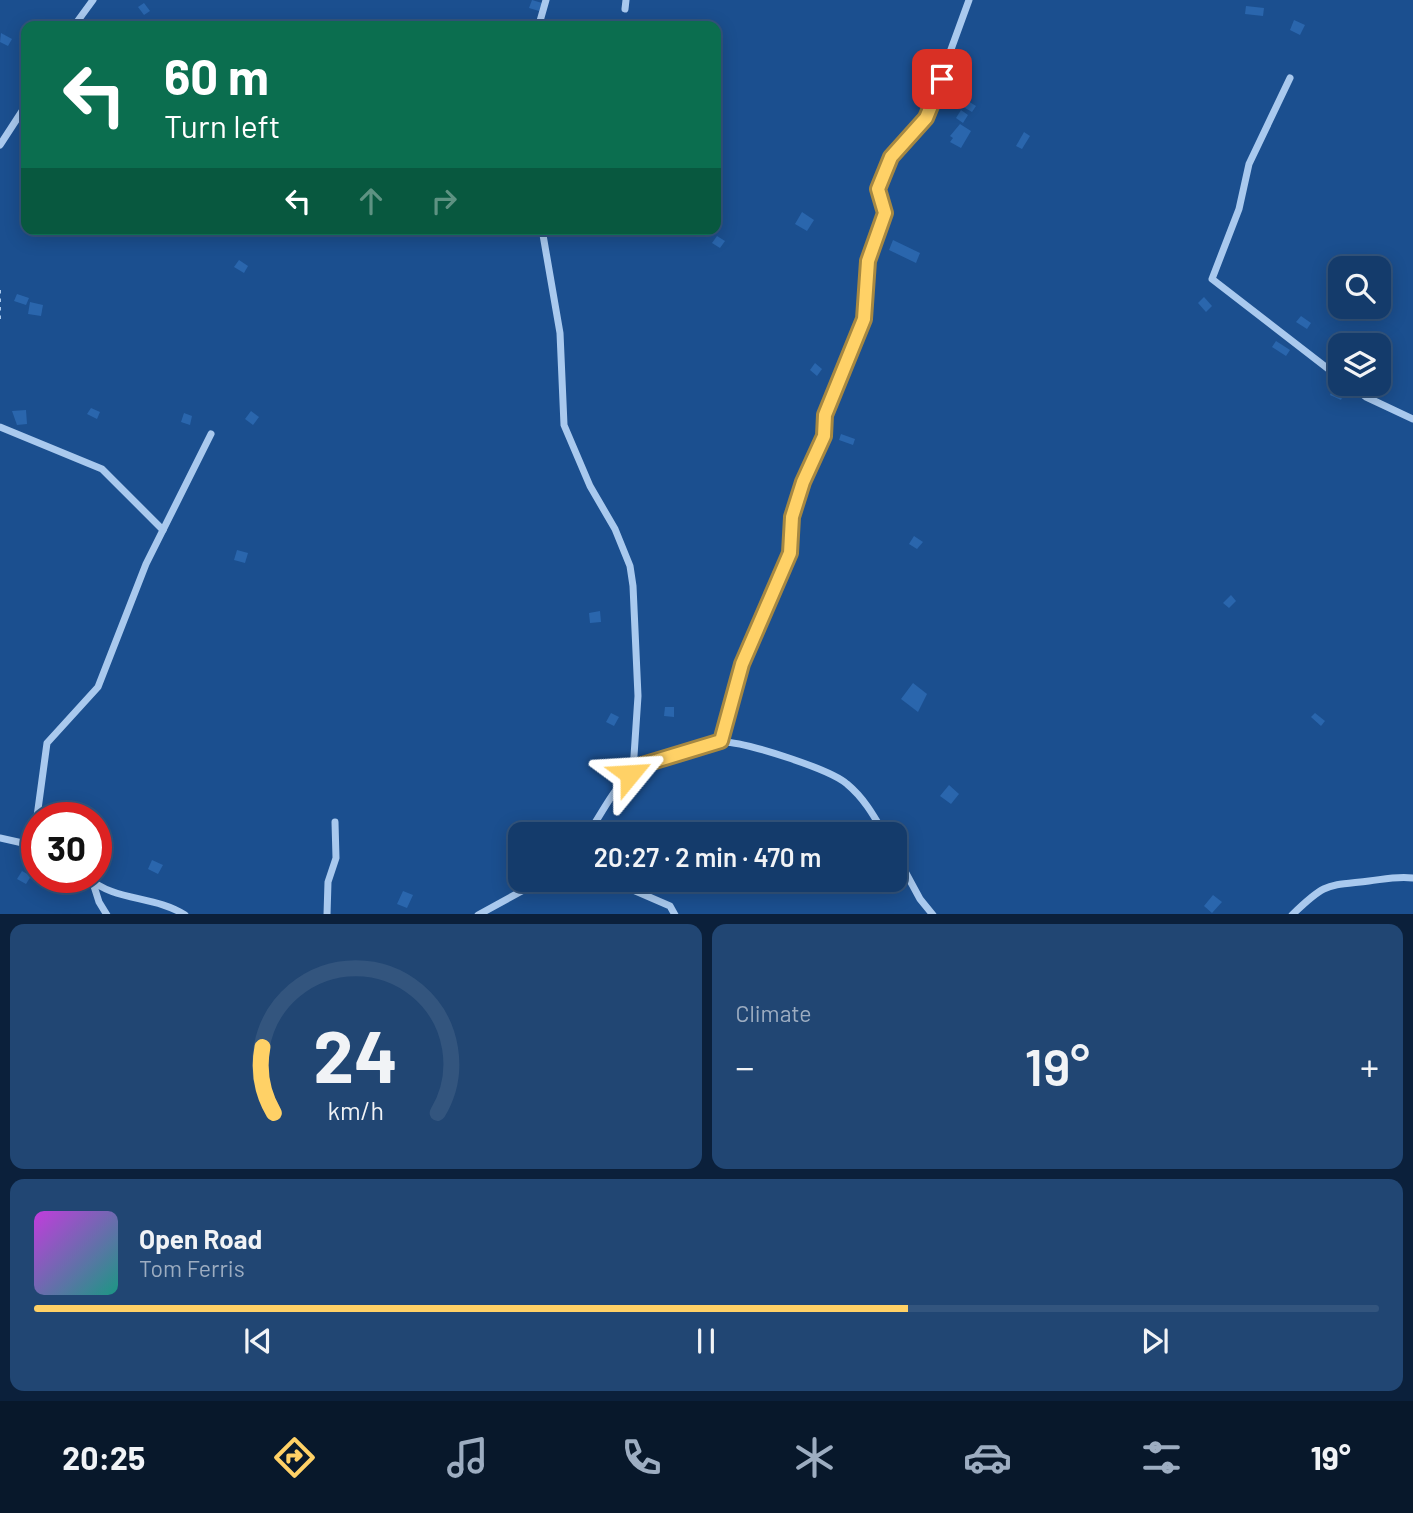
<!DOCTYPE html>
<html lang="en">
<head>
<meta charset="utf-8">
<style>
  :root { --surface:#143b6b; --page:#214673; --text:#f1f3f6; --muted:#9dadc1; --line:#33557e; --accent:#ffd166 }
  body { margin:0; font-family:Barlow,sans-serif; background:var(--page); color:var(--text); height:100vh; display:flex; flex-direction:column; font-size:26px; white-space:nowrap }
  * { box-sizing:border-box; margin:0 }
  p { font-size:23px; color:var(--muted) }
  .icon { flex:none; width:38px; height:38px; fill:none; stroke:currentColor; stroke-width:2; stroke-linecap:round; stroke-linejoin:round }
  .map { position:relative; height:914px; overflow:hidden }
  .details { display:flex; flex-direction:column; gap:10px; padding:10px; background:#0b203b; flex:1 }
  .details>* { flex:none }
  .banner { position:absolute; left:21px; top:21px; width:700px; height:214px; border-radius:14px; box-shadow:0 4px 18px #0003,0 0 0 2px var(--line); background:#0b6e4f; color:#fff; overflow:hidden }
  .tools { position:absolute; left:1328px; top:256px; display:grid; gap:14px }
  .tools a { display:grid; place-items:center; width:63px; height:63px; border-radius:14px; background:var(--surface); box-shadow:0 4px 18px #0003,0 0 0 2px var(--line); font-size:35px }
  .speed { position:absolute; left:21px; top:802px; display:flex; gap:14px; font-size:35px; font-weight:700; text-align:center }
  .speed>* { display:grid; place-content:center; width:91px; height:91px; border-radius:50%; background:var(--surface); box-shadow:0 4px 18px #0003,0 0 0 2px var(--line); line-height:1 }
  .speed .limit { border:10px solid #d22; background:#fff; color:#111 }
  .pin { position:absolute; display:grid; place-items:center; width:60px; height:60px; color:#fff; margin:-30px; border-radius:14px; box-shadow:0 4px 10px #0006 }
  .me { position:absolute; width:77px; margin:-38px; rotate:63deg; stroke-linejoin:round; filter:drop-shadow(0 0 5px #0008) }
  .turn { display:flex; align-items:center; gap:24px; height:147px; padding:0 28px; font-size:32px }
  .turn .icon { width:91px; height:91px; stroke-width:2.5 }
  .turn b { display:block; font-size:49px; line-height:60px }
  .lanes { display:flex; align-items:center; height:66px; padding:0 28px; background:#0003; justify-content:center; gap:35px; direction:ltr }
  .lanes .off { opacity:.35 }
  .big { font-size:52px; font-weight:600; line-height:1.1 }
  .details .card { flex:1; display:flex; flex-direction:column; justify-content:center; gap:10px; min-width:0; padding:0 24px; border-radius:14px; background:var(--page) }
  .details .dial { align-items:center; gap:0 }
  .dial svg { height:182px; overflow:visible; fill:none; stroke:var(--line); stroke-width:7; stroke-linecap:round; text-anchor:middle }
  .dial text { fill:var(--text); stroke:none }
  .song { display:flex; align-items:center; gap:21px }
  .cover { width:84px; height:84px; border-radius:10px; background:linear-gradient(135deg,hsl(290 70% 55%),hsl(170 70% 35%)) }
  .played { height:7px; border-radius:4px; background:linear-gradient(90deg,var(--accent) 65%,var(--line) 65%) }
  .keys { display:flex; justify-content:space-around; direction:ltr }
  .heat { display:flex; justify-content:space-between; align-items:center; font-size:38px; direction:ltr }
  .details .tiles { flex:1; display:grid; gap:10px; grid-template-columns:1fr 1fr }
  .card:last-child { grid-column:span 2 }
  .trip { position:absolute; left:508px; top:822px; width:399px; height:70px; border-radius:14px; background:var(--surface); box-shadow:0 4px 18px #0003,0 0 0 2px var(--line); font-weight:600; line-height:70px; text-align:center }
  .tab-bar { display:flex; height:112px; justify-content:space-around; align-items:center; background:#08182b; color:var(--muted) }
  .tab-bar .icon { width:49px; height:49px }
  .tab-bar .on { color:var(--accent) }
  .tab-bar b { font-size:32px; color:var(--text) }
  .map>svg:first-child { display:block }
  .building { fill:#2a66ad }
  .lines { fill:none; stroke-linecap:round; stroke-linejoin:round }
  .path { stroke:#a9c9ee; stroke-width:2; stroke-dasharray:3.5 5; stroke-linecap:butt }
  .minor { stroke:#a9c9ee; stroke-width:7 }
  .route-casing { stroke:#a68842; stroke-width:18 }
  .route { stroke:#ffd166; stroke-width:12 }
</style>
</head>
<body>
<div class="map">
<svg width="1413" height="915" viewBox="0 0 1413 915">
  <rect width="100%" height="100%" fill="#1b4f8f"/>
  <g class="building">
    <path d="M532,0l10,3 -3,8 -10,-3z"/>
    <path d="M144,3l6,8 -6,4 -6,-8z"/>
    <path d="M1246,6l18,2 -1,8 -18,-2z"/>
    <path d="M1294,20l11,5 -5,10 -10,-5z"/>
    <path d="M1,33l11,6 -4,7 -8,-4z"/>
    <path d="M957,94l19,12 -4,6 -19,-11z"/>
    <path d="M961,110l7,5 -5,8 -7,-5z"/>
    <path d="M960,124l11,7 -10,17 -11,-6 3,-4 -3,-2z"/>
    <path d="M1024,132l6,4 -8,13 -6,-3z"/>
    <path d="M802,212l12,8 -7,11 -12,-7z"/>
    <path d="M717,236l8,5 -5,7 -8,-5z"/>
    <path d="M893,240l27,13 -4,10 -27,-13z"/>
    <path d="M239,260l9,6 -4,7 -10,-6z"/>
    <path d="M17,294l12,4 -3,7 -12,-4z"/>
    <path d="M1204,297l8,9 -6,6 -8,-9z"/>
    <path d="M30,302l13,3 -2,11 -13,-2z"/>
    <path d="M1301,316l10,7 -4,6 -11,-7z"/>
    <path d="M1276,341l14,9 -4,6 -14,-9z"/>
    <path d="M815,363l7,6 -5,7 -7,-6z"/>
    <path d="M1335,384l11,5 -5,11 -11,-5z"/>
    <path d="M91,408l9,4 -3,7 -10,-5z"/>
    <path d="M26,410l1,14 -10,1 -5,-14z"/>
    <path d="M251,411l8,6 -6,8 -8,-6z"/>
    <path d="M184,413l8,3 -2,9 -9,-3z"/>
    <path d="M841,434l14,5 -2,6 -14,-5z"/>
    <path d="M914,536l9,6 -6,7 -8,-5z"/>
    <path d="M237,550l11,3 -3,10 -11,-3z"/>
    <path d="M1231,595l5,6 -7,7 -6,-5z"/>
    <path d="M600,611l1,11 -11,1 -1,-10z"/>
    <path d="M913,683l14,11 -9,18 -17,-13z"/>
    <path d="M665,707h9v10l-10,-1z"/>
    <path d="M611,713l8,4 -5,9 -8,-4z"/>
    <path d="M1315,713l10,8 -4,5 -10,-9z"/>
    <path d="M949,785l10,9 -8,10 -11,-8z"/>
    <path d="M152,860l11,5 -5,9 -10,-5z"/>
    <path d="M22,871l9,5 -5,8 -9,-5z"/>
    <path d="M403,891l10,4 -6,13 -10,-4z"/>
    <path d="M1213,895l9,7 -10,11 -8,-7z"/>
  </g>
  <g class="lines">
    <path class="path" d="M0,290v29"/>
    <g class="minor">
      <path d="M625,9l1,-9"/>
      <path d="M74,26l19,-26"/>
      <path d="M542,26l-2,-5 6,-21"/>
      <path d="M1290,78l-41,86 -10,45 -27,70 128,99"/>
      <path d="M0,145l26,-40"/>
      <path d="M542,229l18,104 4,92 26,61 25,43 15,37 3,20 5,110 -5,75"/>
      <path d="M1348,383l18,14 47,22"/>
      <path d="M0,427l102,42 61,61"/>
      <path d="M721,741l21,-77 48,-111 2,-36 11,-35 21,-46 2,-21 38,-96 4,-58 17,-48 -7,-24 13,-32 35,-39 43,-118"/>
      <path d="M587,835c15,-21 27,-49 48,-65 16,-12 65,-28 86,-28 22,-1 109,27 126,42 17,14 27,32 38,51"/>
      <path d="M0,838l36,8"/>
      <path d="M33,846l14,-103 51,-56 48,-123 65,-130"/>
      <path d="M894,851l26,48 13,16"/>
      <path d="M87,877c28,25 67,18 98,38"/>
      <path d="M610,880l60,26 5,9"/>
      <path d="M93,883l6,19 8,13"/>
      <path d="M327,915l1,-33 8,-24 -1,-36"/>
      <path d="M478,915l64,-35"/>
      <path d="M1292,915c34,-33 34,-29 77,-34 16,-2 28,-5 44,-3"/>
    </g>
  </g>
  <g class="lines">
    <defs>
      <path id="route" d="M630,774l12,-9 79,-24 21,-77 48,-111 2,-36 11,-35 21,-46 1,-21 39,-96 4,-58 17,-48 -7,-24 13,-32 35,-39 16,-39"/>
    </defs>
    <use href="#route" class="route-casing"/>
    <use href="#route" class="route"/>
  </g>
</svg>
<div class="tools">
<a><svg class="icon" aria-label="search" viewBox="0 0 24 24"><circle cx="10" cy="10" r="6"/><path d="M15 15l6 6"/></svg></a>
<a><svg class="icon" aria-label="layers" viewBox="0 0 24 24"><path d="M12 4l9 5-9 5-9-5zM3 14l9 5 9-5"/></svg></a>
</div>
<div class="speed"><div class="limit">30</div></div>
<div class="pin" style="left:942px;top:79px;background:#d93025"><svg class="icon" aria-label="arrive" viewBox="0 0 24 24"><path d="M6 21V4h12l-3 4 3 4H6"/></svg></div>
<svg class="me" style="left:630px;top:774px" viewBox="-20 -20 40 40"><path d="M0-17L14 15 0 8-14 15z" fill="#ffd166" stroke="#fff" stroke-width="4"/></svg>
<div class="trip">20:27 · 2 min · 470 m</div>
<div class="banner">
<div class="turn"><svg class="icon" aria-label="left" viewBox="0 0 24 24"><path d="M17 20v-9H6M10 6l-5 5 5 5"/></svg><div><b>60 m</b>Turn left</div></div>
<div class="lanes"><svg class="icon" aria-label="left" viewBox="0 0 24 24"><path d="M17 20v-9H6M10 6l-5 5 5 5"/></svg><svg class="icon off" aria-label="ahead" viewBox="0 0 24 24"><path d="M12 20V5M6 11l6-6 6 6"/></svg><svg class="icon off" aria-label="right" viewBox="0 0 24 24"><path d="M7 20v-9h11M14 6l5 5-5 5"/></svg></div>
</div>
</div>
<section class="details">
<div class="tiles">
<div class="card dial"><svg viewBox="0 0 100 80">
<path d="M14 69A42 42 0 1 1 86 69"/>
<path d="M14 69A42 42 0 0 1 9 40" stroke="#ffd166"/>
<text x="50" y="56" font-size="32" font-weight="700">24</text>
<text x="50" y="72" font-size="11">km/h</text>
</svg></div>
<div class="card"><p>Climate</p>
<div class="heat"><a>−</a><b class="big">19°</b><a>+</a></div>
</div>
<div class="card">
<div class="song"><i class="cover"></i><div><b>Open Road</b><p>Tom Ferris</p></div></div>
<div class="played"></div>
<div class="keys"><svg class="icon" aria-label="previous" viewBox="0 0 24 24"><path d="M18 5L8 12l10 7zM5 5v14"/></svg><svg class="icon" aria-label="pause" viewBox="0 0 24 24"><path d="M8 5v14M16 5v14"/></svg><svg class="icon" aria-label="next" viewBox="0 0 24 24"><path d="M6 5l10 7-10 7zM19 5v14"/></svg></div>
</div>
</div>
</section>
<nav class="tab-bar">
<b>20:25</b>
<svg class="icon on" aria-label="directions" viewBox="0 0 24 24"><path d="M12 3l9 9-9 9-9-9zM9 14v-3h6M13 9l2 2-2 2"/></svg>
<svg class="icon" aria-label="music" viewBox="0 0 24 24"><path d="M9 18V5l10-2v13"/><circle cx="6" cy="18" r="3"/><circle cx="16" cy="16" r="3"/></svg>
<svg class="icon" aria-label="phone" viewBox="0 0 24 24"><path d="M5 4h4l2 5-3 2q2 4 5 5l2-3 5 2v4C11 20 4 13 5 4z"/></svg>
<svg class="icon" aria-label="climate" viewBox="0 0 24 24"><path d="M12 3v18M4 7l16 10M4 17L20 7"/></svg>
<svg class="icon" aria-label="car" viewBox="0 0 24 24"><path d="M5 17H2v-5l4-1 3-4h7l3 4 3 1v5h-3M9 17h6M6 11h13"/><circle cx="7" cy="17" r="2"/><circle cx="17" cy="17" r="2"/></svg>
<svg class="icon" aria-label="filters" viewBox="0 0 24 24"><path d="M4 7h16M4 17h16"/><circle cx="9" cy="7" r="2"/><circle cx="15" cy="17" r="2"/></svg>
<b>19°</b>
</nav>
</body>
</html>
